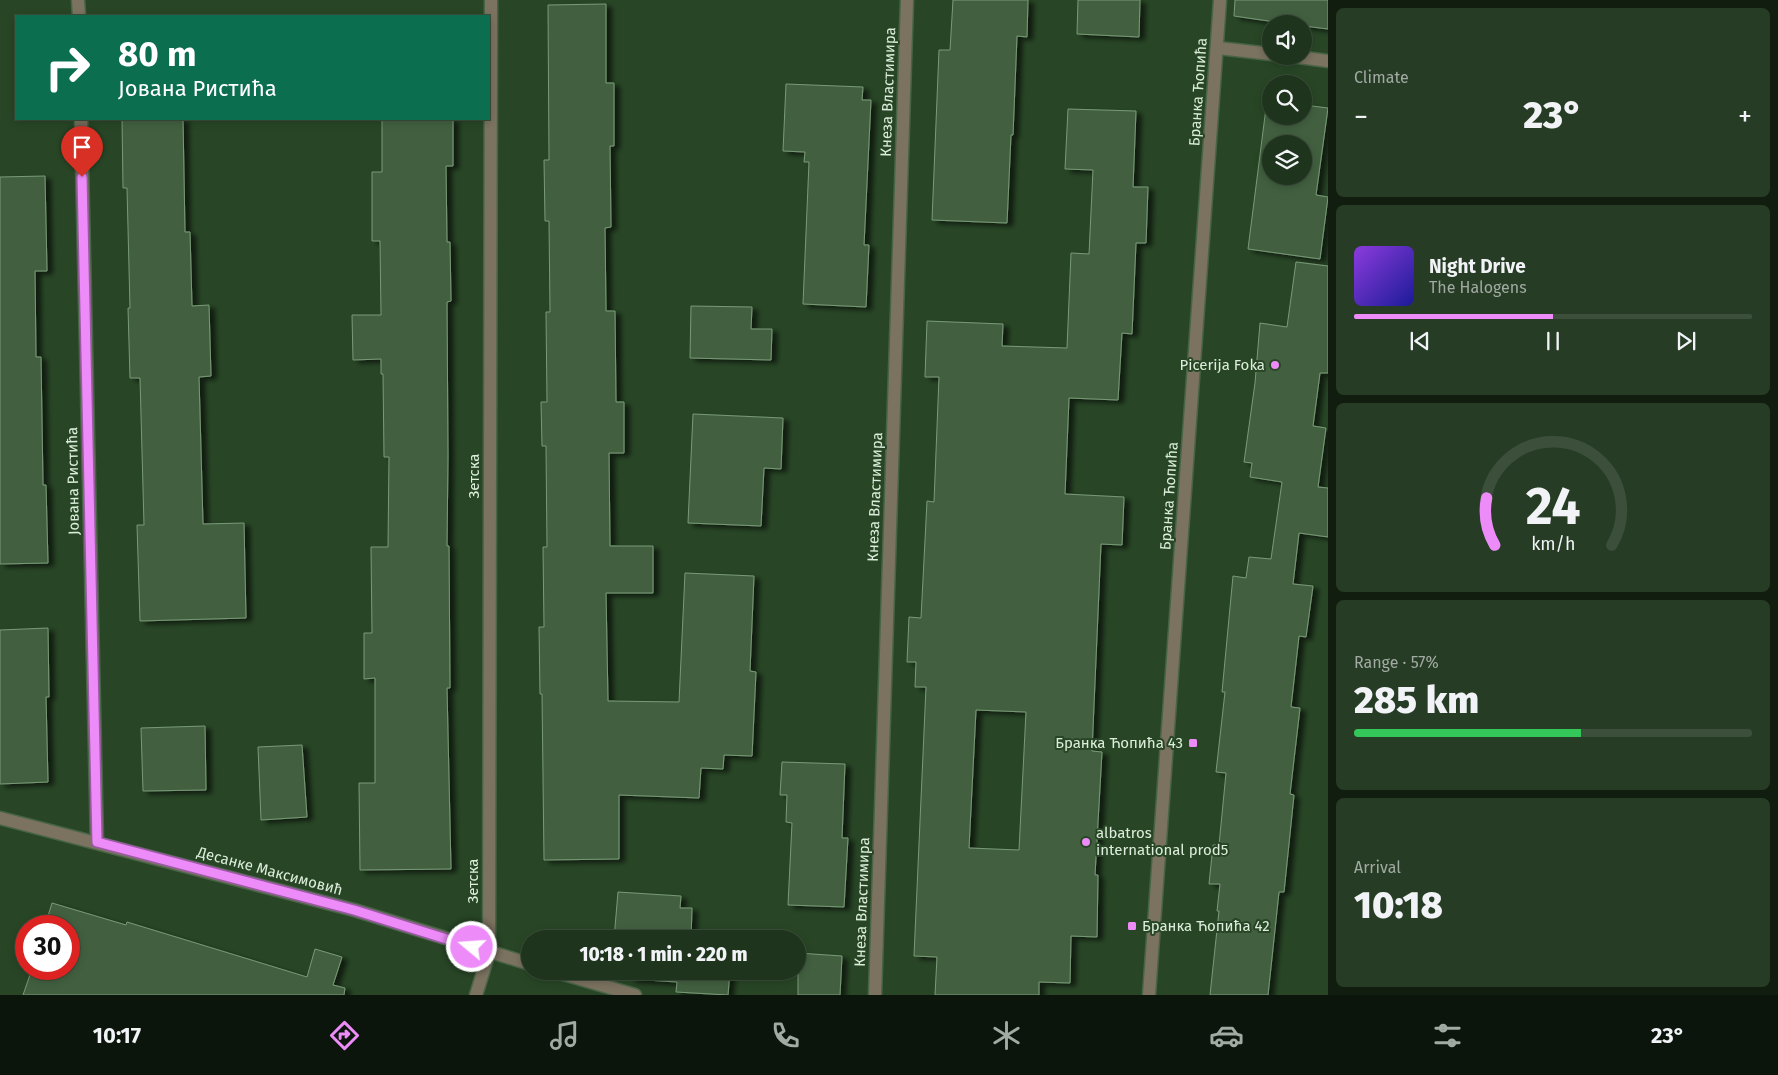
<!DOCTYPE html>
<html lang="en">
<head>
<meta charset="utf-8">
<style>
  :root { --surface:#1e341c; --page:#263c25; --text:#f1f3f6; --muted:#a1aaa3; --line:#3c4f3b; --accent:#ed8cf9 }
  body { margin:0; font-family:"Fira Sans",sans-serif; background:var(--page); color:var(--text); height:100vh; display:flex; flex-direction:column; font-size:19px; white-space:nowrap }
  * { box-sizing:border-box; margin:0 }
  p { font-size:16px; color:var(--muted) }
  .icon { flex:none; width:28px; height:28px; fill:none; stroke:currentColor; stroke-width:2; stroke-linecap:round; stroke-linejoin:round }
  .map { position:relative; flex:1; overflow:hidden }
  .details { display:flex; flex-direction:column; gap:8px; padding:8px; background:#101d0f; width:450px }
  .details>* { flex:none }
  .hud { position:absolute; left:15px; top:15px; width:475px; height:105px; border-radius:0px; box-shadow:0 2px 8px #0003,0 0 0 1px var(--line); background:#0b6e4f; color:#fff; overflow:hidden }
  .fabs { position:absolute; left:1262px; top:15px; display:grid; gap:10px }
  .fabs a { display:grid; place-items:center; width:50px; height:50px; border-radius:50%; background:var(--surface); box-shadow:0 2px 8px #0003,0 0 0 1px var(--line); font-size:25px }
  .speed { position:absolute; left:15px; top:915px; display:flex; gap:10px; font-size:25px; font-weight:700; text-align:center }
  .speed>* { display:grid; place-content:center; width:65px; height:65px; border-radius:50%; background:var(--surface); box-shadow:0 2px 8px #0003,0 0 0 1px var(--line); line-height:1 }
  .speed .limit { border:8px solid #d22; background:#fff; color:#111 }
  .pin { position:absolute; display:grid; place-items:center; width:42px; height:42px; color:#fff; margin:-51px -21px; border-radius:50% 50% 50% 0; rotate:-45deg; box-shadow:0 0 5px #0007 }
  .pin .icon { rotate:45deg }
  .me { position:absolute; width:55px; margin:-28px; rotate:288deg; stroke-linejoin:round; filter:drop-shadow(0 0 4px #0008) }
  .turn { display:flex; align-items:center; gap:18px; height:105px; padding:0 20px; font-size:22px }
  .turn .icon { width:65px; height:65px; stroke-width:2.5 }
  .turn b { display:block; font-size:35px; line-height:42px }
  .big { font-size:38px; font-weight:800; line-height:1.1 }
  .details .card { flex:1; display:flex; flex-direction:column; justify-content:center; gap:8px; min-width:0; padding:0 18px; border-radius:8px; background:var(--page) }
  .details .dial { align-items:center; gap:0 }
  .dial svg { height:130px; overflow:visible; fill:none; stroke:var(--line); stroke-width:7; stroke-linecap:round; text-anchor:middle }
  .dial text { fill:var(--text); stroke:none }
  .song { display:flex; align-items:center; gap:15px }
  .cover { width:60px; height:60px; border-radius:8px; background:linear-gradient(135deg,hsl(270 70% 55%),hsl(240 70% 35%)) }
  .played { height:5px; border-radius:2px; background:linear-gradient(90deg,var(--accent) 50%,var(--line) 50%) }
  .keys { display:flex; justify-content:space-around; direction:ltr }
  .heat { display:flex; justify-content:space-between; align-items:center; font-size:28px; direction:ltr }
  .charge { height:8px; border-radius:4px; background:linear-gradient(90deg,#34c759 57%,var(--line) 0) }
  .trip { position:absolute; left:521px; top:930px; width:285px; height:50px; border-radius:25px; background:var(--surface); box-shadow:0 2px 8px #0003,0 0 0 1px var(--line); font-weight:800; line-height:50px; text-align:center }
  .tab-bar { display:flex; height:80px; justify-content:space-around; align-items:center; background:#0c150b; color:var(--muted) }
  .tab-bar .icon { width:35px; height:35px }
  .tab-bar .current { color:var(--accent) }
  .tab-bar b { font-size:22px; color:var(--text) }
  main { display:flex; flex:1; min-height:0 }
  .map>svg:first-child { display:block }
  .building { fill:#426140; stroke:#799a77; fill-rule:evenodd; filter:url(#shadow) }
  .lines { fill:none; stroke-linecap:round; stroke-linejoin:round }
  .minor-casing { stroke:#486447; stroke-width:15 }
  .tertiary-casing { stroke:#486447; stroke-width:15 }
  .minor { stroke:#7b7260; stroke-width:12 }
  .tertiary { stroke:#7b7260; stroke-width:12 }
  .route-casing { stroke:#9a5ba2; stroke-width:12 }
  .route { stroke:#ed8cf9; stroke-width:9 }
  .poi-dot { fill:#ed8cf9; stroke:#284626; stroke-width:2 }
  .labels { text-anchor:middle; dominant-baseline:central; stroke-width:4; stroke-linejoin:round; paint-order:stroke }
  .street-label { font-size:15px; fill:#dceedb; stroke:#284626 }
  .poi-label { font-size:15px; fill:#dceedb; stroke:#284626; text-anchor:end }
</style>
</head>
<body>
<main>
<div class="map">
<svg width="1328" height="995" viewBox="0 0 1328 995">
  <defs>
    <filter id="shadow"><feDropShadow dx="5.5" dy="3" stdDeviation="2.5" flood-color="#0009"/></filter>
  </defs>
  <rect width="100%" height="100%" fill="#284626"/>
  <g class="building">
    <path d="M953,0h75l-1,37 -10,-1 -4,99h-2l-4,88 -75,-3 7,-170h11z"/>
    <path d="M1078,0h62l-1,37 -62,-3z"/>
    <path d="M1235,0h93v29l-24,-3v-2h-15l-55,-8z"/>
    <path d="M606,4v79h8v63h-4l1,81 -6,1 1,83h9l1,91h8v51h-15l1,93h43v47h-47l2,108 71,1 6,-129 69,3 -4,95 6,1 -4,84 -28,-1 -1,14 -22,-1 -2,30 -80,-3v64l-75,1 -2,-166h-2l-1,-67h5l-1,-80h4l-1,-101h-4l-1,-44h6l-1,-90h4l-1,-91h-4l-1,-61h5l-1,-155z"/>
    <path d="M786,84l77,3 -1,13h9l-7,145h5l-3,62 -63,-3 6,-142h-5l1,-10 -22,-1z"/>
    <path d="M1267,100l4,1v15h33v-11l24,3 -12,87 12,2 -8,62 -72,-10zM1271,144h33v32h-33z"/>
    <path d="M1068,109l68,2 -3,76h15l-2,56h-10l-4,91 -10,-1 -4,67 -49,-2 -4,96 59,3 -2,48 -21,-1 -9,207 10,1 -7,123h3l-1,62 -26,-1 -1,47 -31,-1v13h-104l2,-38 -23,-1 12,-269h-11l1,-25h-9l2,-45 12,1 6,-117 7,1 5,-125h-14l2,-56 76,3 -1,22 65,2 4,-95 18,1 4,-84 -28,-1zM976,710l50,2 -7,138 -50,-2z"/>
    <path d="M122,119h61l2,113h5l2,74 17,-1 2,71 -12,1 4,147 41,-1 2,95 -106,3 -3,-96h7l-4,-147h-10l-2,-70h2l-3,-120h-4z"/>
    <path d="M382,119h71v47h-7l1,76h3l1,59 -4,1 1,154 -1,90h2l1,142h-3l4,181 -91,1 -1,-87h16v-105l-11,1v-46h8l-1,-86h17l1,-90h-5l-1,-83h-2v-15l-28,1 -1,-45h29l-1,-74h-8v-69h10z"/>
    <path d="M45,176l2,95h-12l1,86h5l2,128h3l2,78 -48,1v-387z"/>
    <path d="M1296,262l32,4v107h-8l-7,53 13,2 -8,59 10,1v49l-29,-4 -6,51 20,2 -7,51 -7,-1 -8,71 9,1 -10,86 4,1 -10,97h-5l-11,103h-58l9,-84h-2l3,-27h-11l4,-39h6l7,-72 -10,-1 9,-80h-3l11,-116 13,2 3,-21 22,2 11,-77 -32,-5 2,-14 -8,-1 11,-79 5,-60 27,4z"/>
    <path d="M691,306l61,1 -1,22h21l-1,31 -81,-2z"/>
    <path d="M693,414l90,4 -2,51 -17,-1 -3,58 -73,-3z"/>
    <path d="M48,628l1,69h-3l2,85 -48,2v-154z"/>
    <path d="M205,726l1,64 -63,1 -2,-63z"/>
    <path d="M302,745l5,72 -46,3 -3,-73z"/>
    <path d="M782,762l63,2 -3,74h6l-4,69 -56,-2 4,-82 -6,-1 1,-27h-7z"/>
    <path d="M618,892l63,4 -1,12h12l-1,31h-77z"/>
    <path d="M52,903l74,22 1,-3 180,55 8,-28 27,8 -9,28 12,3 -1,7h-321l9,-26h37v-43h-24z"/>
    <path d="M798,953l44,3 -2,39h-42z"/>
    <path d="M631,971h99l-2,24 -52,-3 1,-10 -47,-3z"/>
  </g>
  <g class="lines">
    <defs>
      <g id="minor">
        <path d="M78,0l1,16"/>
        <path d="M1218,48l53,6"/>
        <path d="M1291,56l37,5"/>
        <path d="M81,119l16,723"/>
        <path d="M0,818l354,92 176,54"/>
        <path d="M553,971l82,24"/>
        <path d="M476,995l13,-42 2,-953"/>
        <path d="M875,995l32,-995"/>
      </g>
      <path id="tertiary" d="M1149,995l71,-995"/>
    </defs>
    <use href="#minor" class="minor-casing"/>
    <use href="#tertiary" class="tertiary-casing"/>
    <use href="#minor" class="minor"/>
    <use href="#tertiary" class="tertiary"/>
  </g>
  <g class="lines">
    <defs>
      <path id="route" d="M82,177l15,665 257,68 118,37"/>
    </defs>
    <use href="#route" class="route-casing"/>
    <use href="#route" class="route"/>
  </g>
  <g class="poi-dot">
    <circle cx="1275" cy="365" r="5"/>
    <rect x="1188" y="738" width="10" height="10" rx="2.5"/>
    <circle cx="1086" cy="842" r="5"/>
    <rect x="1127" y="921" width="10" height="10" rx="2.5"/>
  </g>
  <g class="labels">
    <g class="street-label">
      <text transform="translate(888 92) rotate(-88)">Кнеза Властимира</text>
      <text transform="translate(1198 92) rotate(-86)">Бранка Ћопића</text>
      <text transform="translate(474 476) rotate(-90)">Зетска</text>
      <text transform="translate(73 481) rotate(-91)">Јована Ристића</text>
      <text transform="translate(1169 496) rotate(-86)">Бранка Ћопића</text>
      <text transform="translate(875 497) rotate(-88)">Кнеза Властимира</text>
      <text transform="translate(270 871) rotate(15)">Десанке Максимовић</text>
      <text transform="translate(473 881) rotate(-90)">Зетска</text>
      <text transform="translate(862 902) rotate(-88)">Кнеза Властимира</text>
    </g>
    <g class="poi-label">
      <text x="1265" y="365">Picerija Foka</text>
      <text x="1183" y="743">Бранка Ћопића 43</text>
      <text x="1096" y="833" text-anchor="start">albatros<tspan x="1096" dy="17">international prod5</tspan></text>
      <text x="1142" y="926" text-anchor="start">Бранка Ћопића 42</text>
    </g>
  </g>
</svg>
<div class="fabs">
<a><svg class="icon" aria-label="sound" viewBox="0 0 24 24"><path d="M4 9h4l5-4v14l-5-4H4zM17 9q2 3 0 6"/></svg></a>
<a><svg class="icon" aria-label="search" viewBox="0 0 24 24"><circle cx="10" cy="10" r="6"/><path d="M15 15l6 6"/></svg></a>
<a><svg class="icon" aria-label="layers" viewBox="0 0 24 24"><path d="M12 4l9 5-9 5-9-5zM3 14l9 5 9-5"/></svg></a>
</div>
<div class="speed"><div class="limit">30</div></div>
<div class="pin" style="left:82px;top:177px;background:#d93025"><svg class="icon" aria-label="arrive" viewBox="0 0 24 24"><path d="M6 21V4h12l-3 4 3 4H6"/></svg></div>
<svg class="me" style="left:472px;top:947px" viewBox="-20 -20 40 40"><circle r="17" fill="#ed8cf9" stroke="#fff" stroke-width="3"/><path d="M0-11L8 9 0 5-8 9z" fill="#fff"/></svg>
<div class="trip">10:18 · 1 min · 220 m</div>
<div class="hud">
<div class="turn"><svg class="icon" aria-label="right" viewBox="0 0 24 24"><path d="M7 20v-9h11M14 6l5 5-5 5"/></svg><div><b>80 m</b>Јована Ристића</div></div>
</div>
</div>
<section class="details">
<div class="card"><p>Climate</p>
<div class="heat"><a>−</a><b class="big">23°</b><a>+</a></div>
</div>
<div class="card">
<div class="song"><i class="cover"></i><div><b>Night Drive</b><p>The Halogens</p></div></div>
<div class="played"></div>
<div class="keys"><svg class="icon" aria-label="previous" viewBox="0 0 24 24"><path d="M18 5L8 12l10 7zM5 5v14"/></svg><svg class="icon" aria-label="pause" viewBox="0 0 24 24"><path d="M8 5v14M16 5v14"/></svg><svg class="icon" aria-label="next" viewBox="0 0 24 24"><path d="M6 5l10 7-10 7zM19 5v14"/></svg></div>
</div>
<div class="card dial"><svg viewBox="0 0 100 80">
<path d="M14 69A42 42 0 1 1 86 69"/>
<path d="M14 69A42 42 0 0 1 9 40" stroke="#ed8cf9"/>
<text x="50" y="56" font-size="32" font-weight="700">24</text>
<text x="50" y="72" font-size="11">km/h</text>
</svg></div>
<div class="card"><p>Range · 57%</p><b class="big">285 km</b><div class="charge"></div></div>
<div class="card"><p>Arrival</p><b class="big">10:18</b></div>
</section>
</main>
<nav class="tab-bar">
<b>10:17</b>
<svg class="icon current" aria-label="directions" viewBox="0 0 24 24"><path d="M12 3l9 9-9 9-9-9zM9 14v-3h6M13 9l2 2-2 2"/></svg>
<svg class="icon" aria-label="music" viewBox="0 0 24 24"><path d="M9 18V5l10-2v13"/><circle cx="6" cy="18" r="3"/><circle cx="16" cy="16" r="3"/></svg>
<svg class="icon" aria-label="phone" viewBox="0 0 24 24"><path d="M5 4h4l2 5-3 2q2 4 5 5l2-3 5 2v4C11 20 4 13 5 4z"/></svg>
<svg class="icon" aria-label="climate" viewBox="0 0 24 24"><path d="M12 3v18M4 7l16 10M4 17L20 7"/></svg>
<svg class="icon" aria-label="car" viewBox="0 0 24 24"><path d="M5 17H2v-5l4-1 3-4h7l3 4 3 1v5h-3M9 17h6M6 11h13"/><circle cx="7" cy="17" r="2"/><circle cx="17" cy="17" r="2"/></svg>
<svg class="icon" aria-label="filters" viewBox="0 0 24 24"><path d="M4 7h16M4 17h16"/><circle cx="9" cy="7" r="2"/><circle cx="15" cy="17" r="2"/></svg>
<b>23°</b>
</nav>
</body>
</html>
